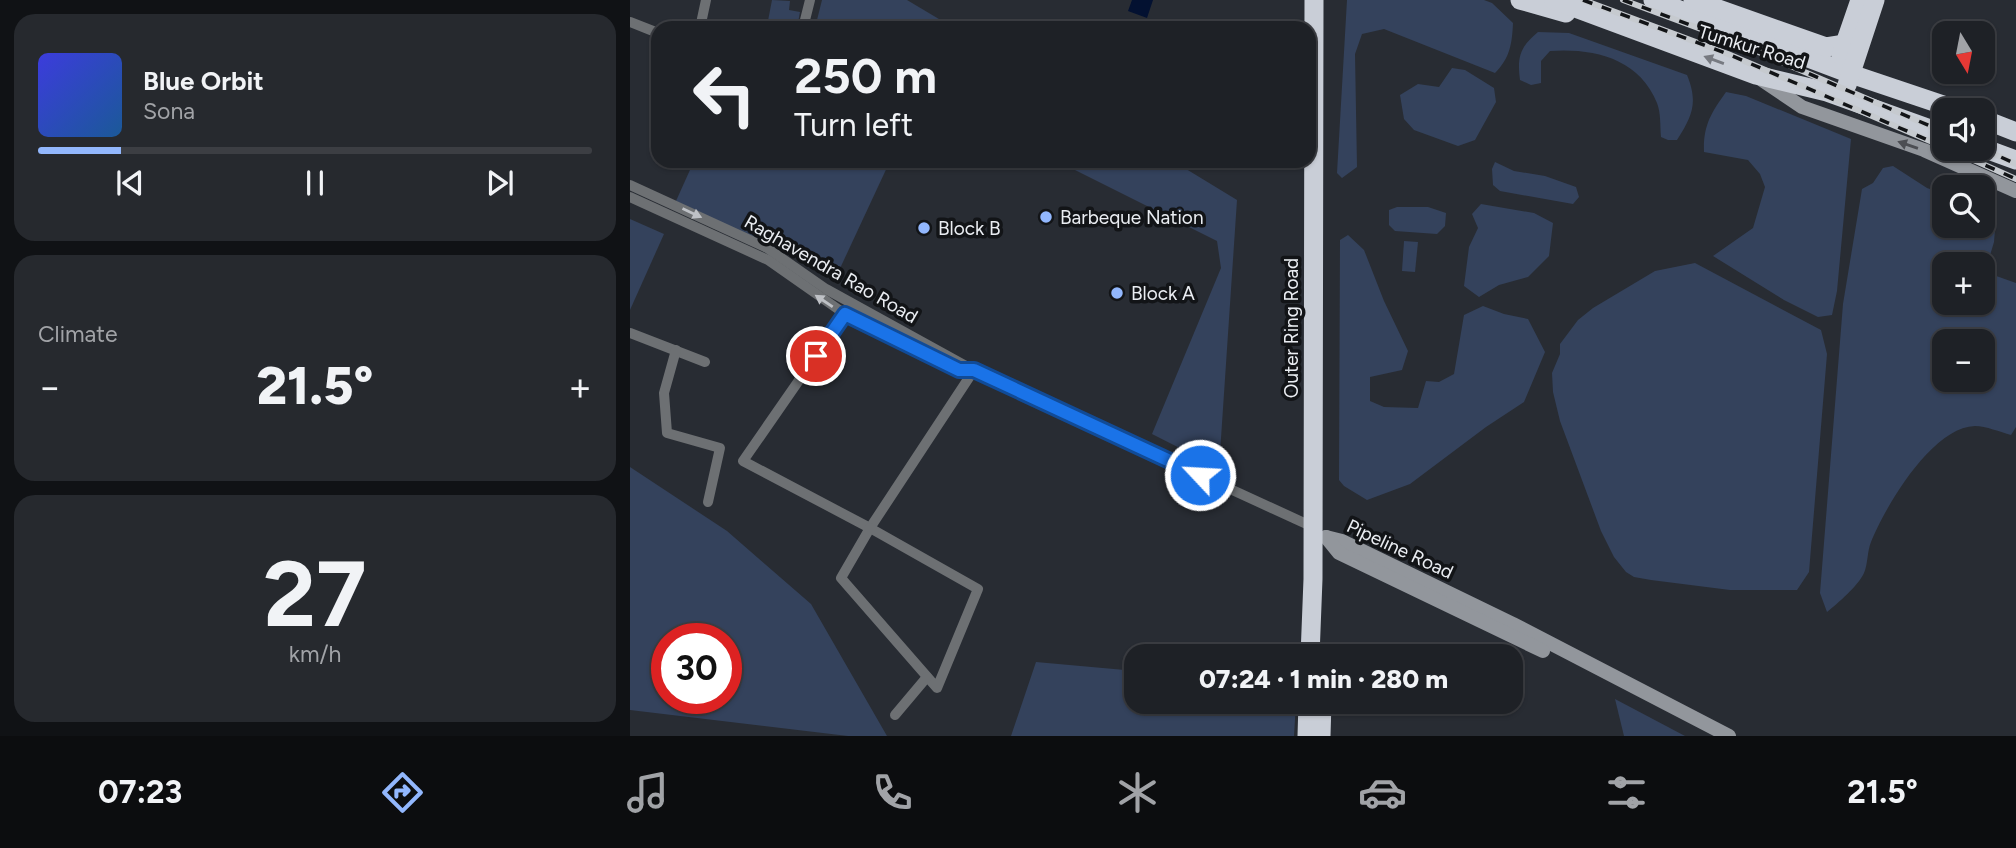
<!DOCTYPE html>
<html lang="en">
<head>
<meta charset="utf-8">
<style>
  :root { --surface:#1e2126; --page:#26292e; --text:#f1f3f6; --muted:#a1a3a7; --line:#3c3e43; --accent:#92b7fd }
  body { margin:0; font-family:Figtree,sans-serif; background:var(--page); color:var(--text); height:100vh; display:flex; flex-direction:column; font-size:26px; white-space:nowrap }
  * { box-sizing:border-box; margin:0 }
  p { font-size:23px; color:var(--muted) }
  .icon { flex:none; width:38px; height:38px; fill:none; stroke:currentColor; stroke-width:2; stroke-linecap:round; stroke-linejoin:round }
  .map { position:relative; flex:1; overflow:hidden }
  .side { display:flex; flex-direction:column; gap:14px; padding:14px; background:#101215; width:630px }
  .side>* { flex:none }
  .banner { position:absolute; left:21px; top:21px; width:665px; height:147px; border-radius:21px; box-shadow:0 2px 5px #0004,0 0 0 2px var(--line); background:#1e2126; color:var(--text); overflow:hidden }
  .needle { width:46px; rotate:170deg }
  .fabs { position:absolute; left:1302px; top:21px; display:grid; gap:14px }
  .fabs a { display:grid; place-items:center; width:63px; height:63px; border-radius:14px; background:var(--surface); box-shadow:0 2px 5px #0004,0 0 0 2px var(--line); font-size:35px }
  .speed { position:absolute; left:21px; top:623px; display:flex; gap:14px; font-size:35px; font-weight:700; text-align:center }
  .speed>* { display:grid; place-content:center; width:91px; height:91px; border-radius:50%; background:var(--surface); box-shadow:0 2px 5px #0004,0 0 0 2px var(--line); line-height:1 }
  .speed .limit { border:10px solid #d22; background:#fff; color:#111 }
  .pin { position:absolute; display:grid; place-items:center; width:60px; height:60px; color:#fff; margin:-30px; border:4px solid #fff; border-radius:50%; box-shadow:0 2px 7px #0007 }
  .me { position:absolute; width:77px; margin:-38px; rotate:295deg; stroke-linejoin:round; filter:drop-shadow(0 0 5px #0008) }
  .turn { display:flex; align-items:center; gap:24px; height:147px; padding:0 28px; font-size:32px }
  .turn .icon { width:91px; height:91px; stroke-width:2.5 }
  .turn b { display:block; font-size:49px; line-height:60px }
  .big { font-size:52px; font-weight:800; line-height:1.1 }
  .side .card { flex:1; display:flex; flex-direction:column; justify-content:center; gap:10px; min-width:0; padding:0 24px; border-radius:21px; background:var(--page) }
  .side .dial { align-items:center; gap:0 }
  .dial b { font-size:91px; line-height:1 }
  .song { display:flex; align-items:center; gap:21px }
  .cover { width:84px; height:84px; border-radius:10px; background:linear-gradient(135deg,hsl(240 70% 55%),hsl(210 70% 35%)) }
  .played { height:7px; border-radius:4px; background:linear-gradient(90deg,var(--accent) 15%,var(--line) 15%) }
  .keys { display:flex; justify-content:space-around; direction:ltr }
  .heat { display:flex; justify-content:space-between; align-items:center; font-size:38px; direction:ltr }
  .trip { position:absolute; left:494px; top:644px; width:399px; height:70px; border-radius:21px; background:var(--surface); box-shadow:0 2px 5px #0004,0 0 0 2px var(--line); font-weight:800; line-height:70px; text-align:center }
  .tabs { display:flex; height:112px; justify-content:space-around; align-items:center; background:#0c0d0f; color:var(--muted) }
  .tabs .icon { width:49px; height:49px }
  .tabs .on { color:var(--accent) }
  .tabs b { font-size:32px; color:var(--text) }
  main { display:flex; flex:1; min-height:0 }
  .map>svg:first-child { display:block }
  .green { fill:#34425c; fill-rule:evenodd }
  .water { fill:#031131 }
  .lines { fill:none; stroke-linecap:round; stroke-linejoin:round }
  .street { stroke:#6d7073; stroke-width:10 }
  .secondary { stroke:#92969c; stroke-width:14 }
  .highway { stroke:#c9ced7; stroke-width:19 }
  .rail-casing { stroke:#c6cacf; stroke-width:6 }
  .rail { stroke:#121417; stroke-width:3.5; stroke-dasharray:10; stroke-linecap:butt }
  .oneway { fill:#777a81 }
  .oneway2 { fill:#4c4e53 }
  .oneway3 { fill:#bec1c6 }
  .route-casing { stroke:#114b97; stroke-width:18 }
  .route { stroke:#1a73e8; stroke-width:12 }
  .poi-dot { fill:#92b7fd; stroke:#121417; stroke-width:2.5 }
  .labels { text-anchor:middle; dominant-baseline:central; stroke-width:7; stroke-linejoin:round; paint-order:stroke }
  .street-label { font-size:19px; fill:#eaedf2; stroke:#121417 }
  .poi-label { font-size:19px; fill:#eaedf2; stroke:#121417; text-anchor:start }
</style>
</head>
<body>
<main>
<section class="side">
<div class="card">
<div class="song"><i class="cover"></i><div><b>Blue Orbit</b><p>Sona</p></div></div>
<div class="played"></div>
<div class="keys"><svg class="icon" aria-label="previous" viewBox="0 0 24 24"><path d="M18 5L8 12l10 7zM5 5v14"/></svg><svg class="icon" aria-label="pause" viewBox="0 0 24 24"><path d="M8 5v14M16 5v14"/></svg><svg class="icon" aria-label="next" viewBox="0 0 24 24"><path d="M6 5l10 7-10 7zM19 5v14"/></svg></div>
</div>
<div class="card"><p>Climate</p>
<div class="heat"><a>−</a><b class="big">21.5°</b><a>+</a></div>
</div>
<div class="card dial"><b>27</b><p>km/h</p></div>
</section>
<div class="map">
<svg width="1386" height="736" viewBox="0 0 1386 736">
  <rect width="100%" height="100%" fill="#282c33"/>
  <g class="green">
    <path d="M142,0l18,1 -1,9 11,2 -3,16h-28l-2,-2z"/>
    <path d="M192,0h85l47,28h-139z"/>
    <path d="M717,0h137l8,3 21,20c-1,21 -3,35 -18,50l-111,-44 -22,5 -7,20 2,113 -15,11 -5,-5z"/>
    <path d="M908,32l31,1 118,42c11,27 6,40 -10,65h-9l-7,-3c-1,-11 0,-24 -4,-34 -18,-45 -64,-55 -107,-52l-9,10v22l-10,2 -11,-5c-3,-23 0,-33 18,-48z"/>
    <path d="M822,68l13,2 29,18 2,14 -21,38 -17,6 -44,-16 -10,-11 -4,-24 18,-11 21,3z"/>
    <path d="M1096,92l20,4 105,43 -14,152 -5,24 -14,2 -34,-17 -71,-44 40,-28 12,-41 -5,-13 -12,-14 -44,-8c-1,-26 7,-39 22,-60z"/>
    <path d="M64,161h196l-54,116 -160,-76z"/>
    <path d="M427,161h116l64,39 -18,268 -67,-34 69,-166 -4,-27z"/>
    <path d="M865,162l19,9 31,5 31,11 3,10 -6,7 -73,-13 -7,-6 -1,-16z"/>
    <path d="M1263,166l34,22 17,6v32h39v-15l13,6 -2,25 -9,30 31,11v144l-5,8c-11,-3 -25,-9 -36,-9 -43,1 -90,81 -104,116 -4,10 -3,22 -7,31 -6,13 -26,30 -37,39l-7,-19 23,-289 19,-115 11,-6 10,-15zM1314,264h39v39h-39zM1314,341h39v39h-39z"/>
    <path d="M851,204l53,9 19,10 -4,33 -21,21 -29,8 -20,12 -15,-11 5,-39 9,-19 -6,-14z"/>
    <path d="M767,207h31l18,6 -1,13 -8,8 -42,-3 -6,-6v-15z"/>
    <path d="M0,219l34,15 -34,76z"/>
    <path d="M718,235l16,15 20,51 24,50 -6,19 -32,7v24l14,6 34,1 8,-27 13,1 15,-8 10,-59 19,-9 21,8 24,5 17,33 -21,50 -38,25 -76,57 -43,16 -23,-14 -5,-6 1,-240z"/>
    <path d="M774,241l14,1 -3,30 -13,-1z"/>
    <path d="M1065,263l126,67 6,24 -18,218 -12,18h-67l-79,-10 -17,-3 -8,-5 -12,-15 -13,-26 -41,-110 -7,-29 -1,-19 8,-19v-10l18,-24 15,-12 62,-37z"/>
    <path d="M0,467l97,64 84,73 76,132h-39l-218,-26zM37,639h59v59h-59z"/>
    <path d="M406,662l100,9v31h160l-2,34h-283z"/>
    <path d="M985,699l70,37h-61z"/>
  </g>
  <path class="water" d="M502,0h21l-6,18 -19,-7z"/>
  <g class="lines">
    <g class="street">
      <path d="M0,22l23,9"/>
      <path d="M70,28l6,-28"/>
      <path d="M173,28l7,-28"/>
      <path d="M0,185l137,63 59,41 156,86 331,152"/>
      <path d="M0,197l138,63 77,54 114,56h5"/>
      <path d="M215,314l-102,147 127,67 104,-158"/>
      <path d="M0,333l75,29"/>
      <path d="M46,350l-12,43 3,40 53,15 -12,54"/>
      <path d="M240,528l108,61 -41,99 -96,-110z"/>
      <path d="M265,715l32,-38"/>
    </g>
    <g class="secondary">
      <path d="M1132,80l40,27 122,43 92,41"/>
      <path d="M696,537l16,4 171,83 216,112"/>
      <path d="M696,537l13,16 204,98"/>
    </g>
    <g class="highway">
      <path d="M890,0l46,13"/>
      <path d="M924,0l202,75 71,17 117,42"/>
      <path d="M1023,0l198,74 107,36"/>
      <path d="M1063,0l133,47 19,-3"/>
      <path d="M1211,55l19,-55"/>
      <path d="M1217,85l28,-85"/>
      <path d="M1353,119l33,13"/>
      <path d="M1353,148l33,12"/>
      <path d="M680,656l3,-77 1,-579"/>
      <path d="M677,736l1,-34"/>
      <path d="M691,736l1,-34"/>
    </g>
    <defs>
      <g id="rail">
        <path d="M953,0l145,54 216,93"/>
        <path d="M993,0l110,41 211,91"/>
        <path d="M1319,149l67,30"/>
        <path d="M1353,149l33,15"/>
      </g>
    </defs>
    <use href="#rail" class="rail-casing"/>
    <use href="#rail" class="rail"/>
  </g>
  <defs><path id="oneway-solid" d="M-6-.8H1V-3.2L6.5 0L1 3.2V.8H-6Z" transform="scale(1.75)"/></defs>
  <use class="oneway" href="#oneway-solid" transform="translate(1084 60) rotate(-160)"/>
  <use class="oneway2" href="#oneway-solid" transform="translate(1278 145) rotate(-161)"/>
  <g class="oneway3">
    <use href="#oneway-solid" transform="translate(62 213) rotate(25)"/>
    <use href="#oneway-solid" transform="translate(194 301) rotate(-146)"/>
  </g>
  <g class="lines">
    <defs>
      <path id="route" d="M186,356l29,-42 114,56h15l226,105"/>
    </defs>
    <use href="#route" class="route-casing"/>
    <use href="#route" class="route"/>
  </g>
  <g class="poi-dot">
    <circle cx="416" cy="217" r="7"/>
    <circle cx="294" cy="228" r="7"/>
    <circle cx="487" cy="293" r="7"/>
  </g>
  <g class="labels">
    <g class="street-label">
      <text transform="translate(1122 47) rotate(17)">Tumkur Road</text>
      <text transform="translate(201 269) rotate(30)">Raghavendra Rao Road</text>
      <text transform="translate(661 328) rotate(-90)">Outer Ring Road</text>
      <text transform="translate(770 549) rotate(25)">Pipeline Road</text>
    </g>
    <g class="poi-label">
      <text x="430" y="217">Barbeque Nation</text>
      <text x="308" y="228">Block B</text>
      <text x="501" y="293">Block A</text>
    </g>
  </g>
</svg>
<div class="fabs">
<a><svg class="needle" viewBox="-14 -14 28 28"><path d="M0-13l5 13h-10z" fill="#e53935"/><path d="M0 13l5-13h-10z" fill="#a1a3a7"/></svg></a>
<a><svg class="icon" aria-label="sound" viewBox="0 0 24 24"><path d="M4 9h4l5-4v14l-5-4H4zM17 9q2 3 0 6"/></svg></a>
<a><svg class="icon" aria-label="search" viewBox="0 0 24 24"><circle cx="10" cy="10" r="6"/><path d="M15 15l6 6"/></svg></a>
<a>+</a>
<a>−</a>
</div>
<div class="speed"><div class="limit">30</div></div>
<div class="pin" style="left:186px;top:356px;background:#d93025"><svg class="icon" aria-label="arrive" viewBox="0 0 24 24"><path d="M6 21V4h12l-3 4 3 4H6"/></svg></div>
<svg class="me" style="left:570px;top:475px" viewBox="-20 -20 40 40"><circle r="17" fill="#1a73e8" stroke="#fff" stroke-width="3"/><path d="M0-11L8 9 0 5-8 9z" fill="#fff"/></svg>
<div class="trip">07:24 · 1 min · 280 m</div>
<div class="banner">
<div class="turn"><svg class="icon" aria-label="left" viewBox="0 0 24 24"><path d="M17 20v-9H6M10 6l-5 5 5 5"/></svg><div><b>250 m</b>Turn left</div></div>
</div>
</div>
</main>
<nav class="tabs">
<b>07:23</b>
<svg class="icon on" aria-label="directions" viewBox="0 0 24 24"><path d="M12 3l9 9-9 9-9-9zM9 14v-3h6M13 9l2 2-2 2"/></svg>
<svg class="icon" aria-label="music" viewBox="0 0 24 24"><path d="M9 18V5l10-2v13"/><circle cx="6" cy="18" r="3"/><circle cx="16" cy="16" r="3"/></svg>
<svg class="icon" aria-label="phone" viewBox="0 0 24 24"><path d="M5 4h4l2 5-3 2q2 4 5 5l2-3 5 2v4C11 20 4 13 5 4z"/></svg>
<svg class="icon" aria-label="climate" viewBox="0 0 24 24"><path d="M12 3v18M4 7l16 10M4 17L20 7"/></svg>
<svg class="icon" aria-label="car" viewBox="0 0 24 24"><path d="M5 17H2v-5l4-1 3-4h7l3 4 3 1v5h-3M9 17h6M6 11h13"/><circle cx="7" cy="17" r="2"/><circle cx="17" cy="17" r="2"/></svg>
<svg class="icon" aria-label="filters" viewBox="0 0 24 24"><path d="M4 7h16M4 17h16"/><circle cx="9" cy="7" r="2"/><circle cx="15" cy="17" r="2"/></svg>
<b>21.5°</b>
</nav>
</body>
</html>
